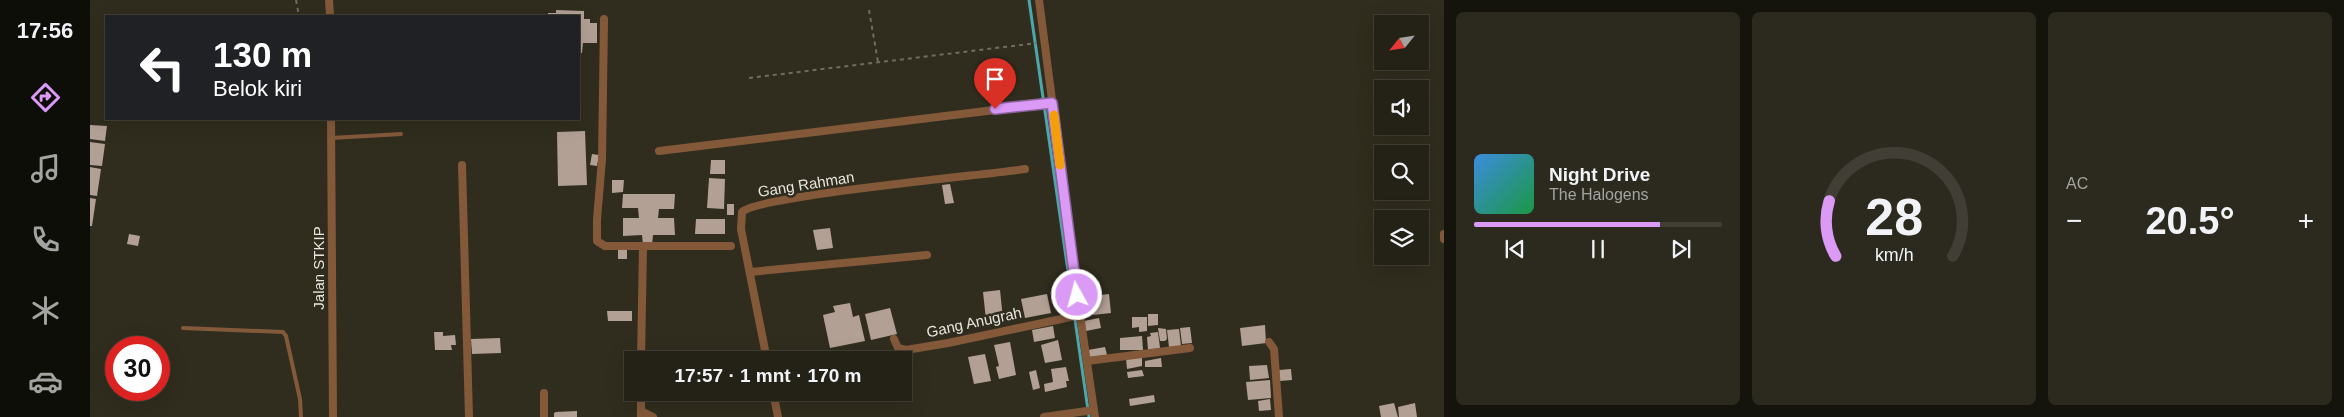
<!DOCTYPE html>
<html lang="id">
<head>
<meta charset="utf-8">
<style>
  :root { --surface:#242216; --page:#2c2a1f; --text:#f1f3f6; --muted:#a3a4a1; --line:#413f35; --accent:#da9af6 }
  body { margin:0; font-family:Arial,sans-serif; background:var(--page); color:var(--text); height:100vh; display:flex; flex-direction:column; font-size:19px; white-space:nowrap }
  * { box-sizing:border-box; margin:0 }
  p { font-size:16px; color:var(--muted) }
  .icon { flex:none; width:28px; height:28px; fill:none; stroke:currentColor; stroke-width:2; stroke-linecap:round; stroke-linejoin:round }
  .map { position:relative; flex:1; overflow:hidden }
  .panel { display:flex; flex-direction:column; gap:12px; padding:12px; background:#14130c; width:900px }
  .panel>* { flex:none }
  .top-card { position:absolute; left:15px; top:15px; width:475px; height:105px; border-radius:0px; box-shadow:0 5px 20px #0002,0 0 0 1px var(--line); background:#202124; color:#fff; overflow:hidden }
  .needle { width:32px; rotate:240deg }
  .tools { position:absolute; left:1284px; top:15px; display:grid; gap:10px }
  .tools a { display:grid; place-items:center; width:55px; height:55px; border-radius:0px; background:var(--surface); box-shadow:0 5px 20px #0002,0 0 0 1px var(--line); font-size:25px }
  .speed { position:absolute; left:15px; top:336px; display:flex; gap:10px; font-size:25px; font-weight:700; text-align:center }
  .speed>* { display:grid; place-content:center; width:65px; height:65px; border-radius:50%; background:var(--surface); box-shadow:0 5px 20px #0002,0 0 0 1px var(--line); line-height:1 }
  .speed .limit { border:8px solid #d22; background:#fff; color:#111 }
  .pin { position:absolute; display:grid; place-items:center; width:42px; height:42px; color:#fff; margin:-51px -21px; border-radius:50% 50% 50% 0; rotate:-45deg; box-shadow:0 0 5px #0007 }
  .pin .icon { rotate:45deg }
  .me { position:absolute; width:55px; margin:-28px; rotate:353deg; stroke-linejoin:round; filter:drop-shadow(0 0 4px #0008) }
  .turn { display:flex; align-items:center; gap:18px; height:105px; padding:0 25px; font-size:22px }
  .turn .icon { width:65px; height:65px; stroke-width:2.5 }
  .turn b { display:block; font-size:35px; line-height:42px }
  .big { font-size:38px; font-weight:700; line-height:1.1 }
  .panel .widget { flex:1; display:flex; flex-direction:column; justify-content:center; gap:8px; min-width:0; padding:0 18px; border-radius:8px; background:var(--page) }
  .panel .dial { align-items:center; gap:0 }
  .dial svg { height:130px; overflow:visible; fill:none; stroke:var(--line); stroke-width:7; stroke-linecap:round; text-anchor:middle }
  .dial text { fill:var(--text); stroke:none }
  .song { display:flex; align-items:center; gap:15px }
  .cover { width:60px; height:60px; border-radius:8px; background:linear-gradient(135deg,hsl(210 70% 55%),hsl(140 70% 35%)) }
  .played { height:5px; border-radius:2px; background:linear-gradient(90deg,var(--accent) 75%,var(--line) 75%) }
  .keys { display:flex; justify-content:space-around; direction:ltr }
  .heat { display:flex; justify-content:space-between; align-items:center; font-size:28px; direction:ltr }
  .panel .tiles { flex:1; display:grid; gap:12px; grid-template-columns:repeat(3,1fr) }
  .trip { position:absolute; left:534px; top:351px; width:288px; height:50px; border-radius:0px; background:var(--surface); box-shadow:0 5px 20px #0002,0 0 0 1px var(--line); font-weight:700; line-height:50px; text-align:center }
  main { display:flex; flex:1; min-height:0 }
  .tab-bar { display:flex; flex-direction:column; width:90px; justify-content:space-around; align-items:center; background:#0e0e09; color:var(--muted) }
  .tab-bar .icon { width:35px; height:35px }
  .tab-bar .active { color:var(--accent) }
  .tab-bar b { font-size:22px; color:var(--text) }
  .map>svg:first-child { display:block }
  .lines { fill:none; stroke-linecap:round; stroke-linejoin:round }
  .stream { stroke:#4ca7ac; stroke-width:3 }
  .building { fill:#b2a095 }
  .path { stroke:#6f6d60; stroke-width:2; stroke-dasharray:4 4; stroke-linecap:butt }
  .lane { stroke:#83593a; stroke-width:4 }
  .street { stroke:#83593a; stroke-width:8 }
  .route-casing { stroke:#8e64a0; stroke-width:12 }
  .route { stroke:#da9af6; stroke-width:9 }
  .slow { stroke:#f59e0b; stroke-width:9 }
  .labels { text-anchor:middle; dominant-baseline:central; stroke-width:5; stroke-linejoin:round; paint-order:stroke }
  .street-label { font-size:15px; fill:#e7e5dc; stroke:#302d1e }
</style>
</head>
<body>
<main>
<nav class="tab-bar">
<b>17:56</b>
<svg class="icon active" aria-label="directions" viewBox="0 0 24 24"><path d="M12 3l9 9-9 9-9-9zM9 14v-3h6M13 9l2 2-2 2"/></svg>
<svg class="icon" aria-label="music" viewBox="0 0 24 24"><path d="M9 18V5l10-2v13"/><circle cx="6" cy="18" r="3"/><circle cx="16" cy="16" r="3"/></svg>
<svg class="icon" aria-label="phone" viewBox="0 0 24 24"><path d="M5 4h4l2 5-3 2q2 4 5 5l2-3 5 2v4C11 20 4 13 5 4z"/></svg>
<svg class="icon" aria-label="climate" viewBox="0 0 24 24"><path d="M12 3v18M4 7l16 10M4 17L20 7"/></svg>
<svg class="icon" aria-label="car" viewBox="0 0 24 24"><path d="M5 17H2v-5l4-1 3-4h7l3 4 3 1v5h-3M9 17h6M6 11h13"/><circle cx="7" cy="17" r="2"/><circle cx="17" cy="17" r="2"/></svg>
</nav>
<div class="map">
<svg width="1354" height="417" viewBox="0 0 1354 417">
  <rect width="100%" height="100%" fill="#302d1e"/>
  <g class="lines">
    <path class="stream" d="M939,0l60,417"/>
  </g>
  <g class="building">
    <path d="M466,10l28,1v8h6v4h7v20h-14l-1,10h-3v-37h-31v-3h8z"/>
    <path d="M0,125l17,1 -2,15 -15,-2z"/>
    <path d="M495,131l2,54 -29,1 -1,-54z"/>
    <path d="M0,142l15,2 -3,22 -12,-1z"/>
    <path d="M502,154l7,1 -2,11 -7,-1z"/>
    <path d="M621,160h14v14h-15z"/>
    <path d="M0,167l11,2 -4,27 -7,-1z"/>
    <path d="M619,178l16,1 -1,30 -17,-1z"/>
    <path d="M522,180h12l-1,12 -11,1z"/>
    <path d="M860,184l4,19 -9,1 -3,-19z"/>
    <path d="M533,194h52l-1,15h-15l-1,9h16l1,17h-22l-1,10h-9l-1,-10 -19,1v-18h16l-1,-10h-16z"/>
    <path d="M0,198l6,1 -4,27h-2z"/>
    <rect x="637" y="204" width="7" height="11"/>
    <path d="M606,219h29v15h-30z"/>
    <path d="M740,228l3,20 -16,2 -4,-20z"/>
    <path d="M39,234l11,2 -2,10 -11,-2z"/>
    <rect x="528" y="250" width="9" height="9"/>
    <path d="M910,290l3,29 -17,1 -3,-28z"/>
    <path d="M957,294l4,19 -26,5 -4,-19z"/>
    <path d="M1019,294l2,19 -18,2 -3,-19z"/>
    <path d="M760,303l3,14 6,-2 6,26 -35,7 -7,-33 12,-3 -2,-6z"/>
    <path d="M800,308l7,26 -26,6 -6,-26z"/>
    <path d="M517,311h25v10h-24z"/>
    <path d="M1058,314h10v11l-10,1z"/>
    <path d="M1042,317h15v14l-8,1v-5l-7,1z"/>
    <path d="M1009,318l2,10 -15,3 -2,-10z"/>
    <path d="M1175,325l1,18 -24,3 -2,-18z"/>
    <path d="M963,326l2,12 -21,4 -2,-12z"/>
    <path d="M1100,327l2,16 -10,1 -2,-16z"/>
    <path d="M1068,328l8,1 1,10 -2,2h-5z"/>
    <path d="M1089,329l2,17 -12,1 -2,-17z"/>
    <path d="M344,332h9v4l12,-1 1,10h-5l1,5h-17z"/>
    <path d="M1068,332l2,16 -12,2 -1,-13 4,-1 -1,-3z"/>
    <path d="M1052,336l1,14h-23v-12z"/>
    <path d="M410,338l1,15 -29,1 -1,-15z"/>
    <path d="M968,340l4,20 -17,3 -4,-18z"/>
    <path d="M920,342l6,33 -17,4 -3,-12 3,-1 -5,-21z"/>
    <path d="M1015,347l2,8 -17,2 -2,-7z"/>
    <path d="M895,354l6,27 -17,3 -6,-27z"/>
    <path d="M1052,357v9l-15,3 -1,-11z"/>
    <path d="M1071,358l1,9h-17v-6z"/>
    <path d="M1177,365l2,13 -19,2 -1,-14z"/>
    <path d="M976,367l3,14h-3l1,6 -22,5 -1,-8 9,-2 -2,-13z"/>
    <path d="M1201,369l1,11 -12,1 -1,-11z"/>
    <path d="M946,370l4,18 -7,2 -4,-18z"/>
    <path d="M1052,370l2,6 -16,2 -1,-6z"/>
    <path d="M1180,380l1,18 -23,2 -2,-18z"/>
    <path d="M1064,395l1,7 -25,4 -1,-7z"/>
    <path d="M1180,399l1,11 -12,1 -1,-10z"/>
    <path d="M1304,403l4,14h-17l-2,-11z"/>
    <path d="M1325,403l2,14h-18l-1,-10z"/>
    <path d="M487,411v6h-23v-4l2,-1z"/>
  </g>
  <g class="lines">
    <g class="path">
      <path d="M206,0l3,16"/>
      <path d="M779,10l9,52"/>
      <path d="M659,78l288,-35"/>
    </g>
    <g class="lane">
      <path d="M241,138l70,-4"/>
      <path d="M93,328l100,4 3,4 14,63 1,18"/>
    </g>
    <g class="street">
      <path d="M239,0l1,16"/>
      <path d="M949,0l41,315 15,102"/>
      <path d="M514,19l-2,141 -5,59v22l8,5h126"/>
      <path d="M241,119l2,298"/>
      <path d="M569,151l393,-48"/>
      <path d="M372,165l7,252"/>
      <path d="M1354,234v5"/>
      <path d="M660,272l177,-17"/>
      <path d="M804,339l4,9 8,2 42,-7 132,-28"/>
      <path d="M1179,342l5,7 5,68"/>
      <path d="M551,360l2,-113"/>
      <path d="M677,360l-26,-131 1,-17c15,-16 243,-37 283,-43"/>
      <path d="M997,361l103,-13"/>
      <path d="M683,392l5,25"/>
      <path d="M454,393v24"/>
      <path d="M551,411l12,6"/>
      <path d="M551,417v-25"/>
      <path d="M954,417l50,-7"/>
    </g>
  </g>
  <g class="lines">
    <defs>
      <path id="route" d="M905,109l57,-6 25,192"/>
    </defs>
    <use href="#route" class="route-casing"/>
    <use href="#route" class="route"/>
    <path class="slow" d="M964,115l6,50"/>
  </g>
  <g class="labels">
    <g class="street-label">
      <text transform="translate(716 184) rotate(-9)">Gang Rahman</text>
      <text transform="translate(228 268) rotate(-90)">Jalan STKIP</text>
      <text transform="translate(884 322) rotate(-12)">Gang Anugrah</text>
    </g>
  </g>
</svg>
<div class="tools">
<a><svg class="needle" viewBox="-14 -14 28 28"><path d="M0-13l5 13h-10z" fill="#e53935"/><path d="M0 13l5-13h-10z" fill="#a3a4a1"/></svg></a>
<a><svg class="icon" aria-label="sound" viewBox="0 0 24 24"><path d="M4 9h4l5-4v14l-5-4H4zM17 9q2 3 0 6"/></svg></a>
<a><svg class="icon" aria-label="search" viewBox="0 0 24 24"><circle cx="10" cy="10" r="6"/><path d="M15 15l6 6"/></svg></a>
<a><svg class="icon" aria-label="layers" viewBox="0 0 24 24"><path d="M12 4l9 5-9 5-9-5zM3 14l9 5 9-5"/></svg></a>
</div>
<div class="speed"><div class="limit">30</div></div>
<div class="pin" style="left:905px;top:109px;background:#d93025"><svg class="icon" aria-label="arrive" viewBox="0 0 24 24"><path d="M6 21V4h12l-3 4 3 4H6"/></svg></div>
<svg class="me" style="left:987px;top:295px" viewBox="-20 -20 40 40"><circle r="17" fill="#da9af6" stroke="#fff" stroke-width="3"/><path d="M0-11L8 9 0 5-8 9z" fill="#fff"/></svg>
<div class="trip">17:57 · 1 mnt · 170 m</div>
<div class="top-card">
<div class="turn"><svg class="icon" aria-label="left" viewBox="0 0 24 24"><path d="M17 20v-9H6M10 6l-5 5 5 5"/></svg><div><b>130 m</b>Belok kiri</div></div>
</div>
</div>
<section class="panel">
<div class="tiles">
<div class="widget">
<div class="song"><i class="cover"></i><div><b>Night Drive</b><p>The Halogens</p></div></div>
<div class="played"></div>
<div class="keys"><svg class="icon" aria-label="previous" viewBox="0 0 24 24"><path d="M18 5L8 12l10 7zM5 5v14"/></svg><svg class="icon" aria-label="pause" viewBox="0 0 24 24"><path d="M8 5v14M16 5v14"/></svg><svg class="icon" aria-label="next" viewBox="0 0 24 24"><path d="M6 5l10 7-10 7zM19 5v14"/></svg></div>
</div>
<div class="widget dial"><svg viewBox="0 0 100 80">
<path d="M14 69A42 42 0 1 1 86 69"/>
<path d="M14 69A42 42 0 0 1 10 35" stroke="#da9af6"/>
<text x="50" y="56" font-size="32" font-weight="700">28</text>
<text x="50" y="72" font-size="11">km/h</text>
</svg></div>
<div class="widget"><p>AC</p>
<div class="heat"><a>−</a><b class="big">20.5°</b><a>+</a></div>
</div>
</div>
</section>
</main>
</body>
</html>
